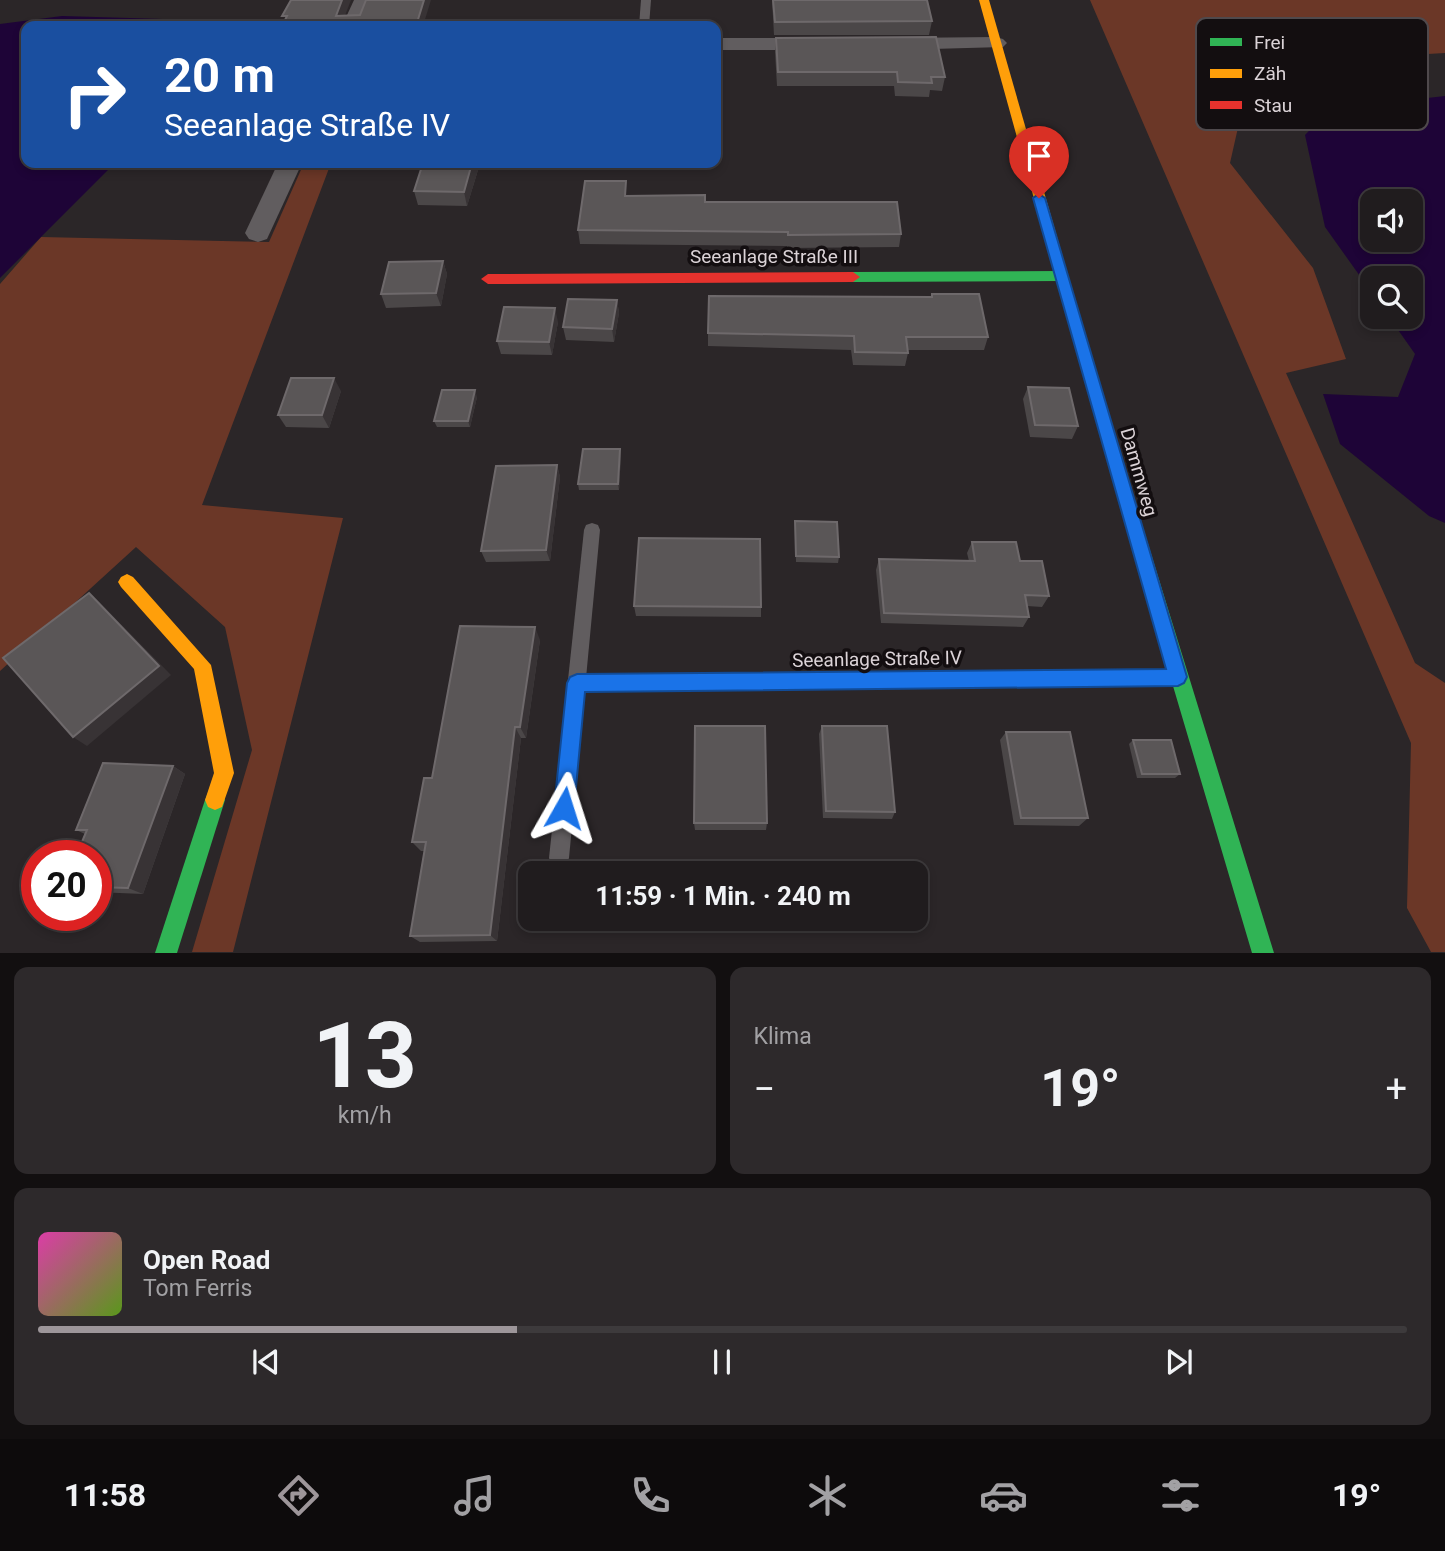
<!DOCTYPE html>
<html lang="de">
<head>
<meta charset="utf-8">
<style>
  :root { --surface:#201c1e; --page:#2d292b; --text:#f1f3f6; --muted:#a2a1a4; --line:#3d3a3c; --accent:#9d969a }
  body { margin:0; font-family:Roboto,sans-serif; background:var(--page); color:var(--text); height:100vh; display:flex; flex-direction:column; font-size:26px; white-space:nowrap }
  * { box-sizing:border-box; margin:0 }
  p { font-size:23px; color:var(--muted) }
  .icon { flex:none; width:38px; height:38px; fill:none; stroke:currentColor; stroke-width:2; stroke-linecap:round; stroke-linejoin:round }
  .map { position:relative; height:953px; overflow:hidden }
  .sheet { display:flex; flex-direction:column; gap:14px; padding:14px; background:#120f10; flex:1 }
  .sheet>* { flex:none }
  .top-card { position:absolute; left:21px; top:21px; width:700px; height:147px; border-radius:14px; box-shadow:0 4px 10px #0003,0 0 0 2px var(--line); background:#1a4fa0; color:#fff; overflow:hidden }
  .controls { position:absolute; left:1360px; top:189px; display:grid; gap:14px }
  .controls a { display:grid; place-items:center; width:63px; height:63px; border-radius:14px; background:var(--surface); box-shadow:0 4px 10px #0003,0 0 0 2px var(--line); font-size:35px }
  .speed { position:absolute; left:21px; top:840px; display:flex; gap:14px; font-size:35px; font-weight:700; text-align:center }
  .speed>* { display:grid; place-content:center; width:91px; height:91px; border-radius:50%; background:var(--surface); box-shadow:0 4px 10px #0003,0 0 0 2px var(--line); line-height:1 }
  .speed .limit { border:10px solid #d22; background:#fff; color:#111 }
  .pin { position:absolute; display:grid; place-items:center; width:60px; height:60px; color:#fff; margin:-72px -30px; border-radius:50% 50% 50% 0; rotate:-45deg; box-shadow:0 0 7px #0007 }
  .pin .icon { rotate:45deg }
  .me { position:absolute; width:77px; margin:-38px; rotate:6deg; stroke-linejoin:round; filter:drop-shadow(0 0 5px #0008) }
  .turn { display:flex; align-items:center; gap:24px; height:147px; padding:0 28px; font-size:32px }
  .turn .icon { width:91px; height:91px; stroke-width:2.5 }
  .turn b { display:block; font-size:49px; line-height:60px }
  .big { font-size:52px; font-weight:700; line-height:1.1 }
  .sheet .tile { flex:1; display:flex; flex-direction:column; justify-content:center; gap:10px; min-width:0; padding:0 24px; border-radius:14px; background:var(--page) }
  .sheet .dial { align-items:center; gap:0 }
  .dial b { font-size:91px; line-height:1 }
  .song { display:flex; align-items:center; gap:21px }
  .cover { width:84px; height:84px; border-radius:10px; background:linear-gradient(135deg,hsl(320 70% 55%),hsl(90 70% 35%)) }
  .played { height:7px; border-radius:4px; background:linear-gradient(90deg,var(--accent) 35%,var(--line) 35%) }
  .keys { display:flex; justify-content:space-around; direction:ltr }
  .heat { display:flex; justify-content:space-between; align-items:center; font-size:38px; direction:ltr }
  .sheet .tiles { flex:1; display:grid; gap:14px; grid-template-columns:1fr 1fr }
  .tile:last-child { grid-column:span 2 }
  .trip { position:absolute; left:518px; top:861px; width:410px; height:70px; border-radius:14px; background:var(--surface); box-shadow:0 4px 10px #0003,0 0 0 2px var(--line); font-weight:700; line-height:70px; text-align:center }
  .tabs { display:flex; height:112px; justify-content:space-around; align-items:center; background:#0d0b0c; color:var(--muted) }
  .tabs .icon { width:49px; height:49px }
  .tabs .on { color:var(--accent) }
  .tabs b { font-size:32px; color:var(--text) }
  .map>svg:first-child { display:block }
  .green { fill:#6b3727 }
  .water { fill:#1e0437; fill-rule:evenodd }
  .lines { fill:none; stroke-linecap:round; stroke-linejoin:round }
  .lane { fill:#615d5f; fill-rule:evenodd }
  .street { fill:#615d5f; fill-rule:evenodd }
  .fast { fill:#30b455; fill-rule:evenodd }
  .slow { fill:#ff9f0a; fill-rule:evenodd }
  .jam { fill:#e5322d; fill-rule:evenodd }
  .wall { fill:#4b4748 }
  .shaded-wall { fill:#383335 }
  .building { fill:#5a5657; stroke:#6e696b; stroke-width:2 }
  .route { fill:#1a73e8; stroke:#114b97; stroke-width:2 }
  .labels { text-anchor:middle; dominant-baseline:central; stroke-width:7; stroke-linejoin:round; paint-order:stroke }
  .street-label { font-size:19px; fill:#dbd3d7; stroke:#130e10 }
  .key { fill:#130e10; stroke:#4f494c; stroke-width:2 }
  .key-label { font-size:19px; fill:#dbd3d7 }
</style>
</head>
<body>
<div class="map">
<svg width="1445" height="953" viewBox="0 0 1445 953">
  <rect width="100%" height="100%" fill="#2b2628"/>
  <g class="green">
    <path d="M1090,0h355v53l-103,6 -98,42 -14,62 83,105 33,91 -60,14 129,290 30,20v269h-14l-24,-44 4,-165z"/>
    <path d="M304,163h27l-129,342 141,13 -110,434h-41l60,-202 -27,-123 -89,-80 -136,124v-387l41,-47 228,5z"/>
  </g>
  <g class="water">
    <path d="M62,16l101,3 8,7h-145v137h89l-115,115v-254z"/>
    <path d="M1445,96v427l-16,-7 -89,-72 -17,-50 75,3 17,-43 -26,-37h21v-39h-38v15l-47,-66 -20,-92 25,-26zM1372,201h38v39h-38z"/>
  </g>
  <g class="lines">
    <g class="lane">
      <path d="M641,0h10l-2,26h-10z"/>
      <path d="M592,523l6,2 2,5 -31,328 -3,7 -7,3 -7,-3 -3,-7 35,-328 2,-5z"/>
    </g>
    <g class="street">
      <path d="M354,0h20l-12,26h-20z"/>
      <path d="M996,37l7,2 4,4 -4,4 -107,3 -7,-2 -4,-4 4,-4 7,-2z"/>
      <path d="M716,38h101l7,2 4,4 -4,4 -7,2h-101z"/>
      <path d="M278,163h24l-35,76 -9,3 -9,-3 -4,-6z"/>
    </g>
    <g class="fast">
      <path d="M1060,271l7,5 -7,5 -207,1 -7,-5 7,-5z"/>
      <path d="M1097,395l7,6 170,552h-22l-79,-267 -596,6 -6,-3 -3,-6 3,-6 6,-3 591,-5 -78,-268z"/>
      <path d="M215,790l7,3 3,7 -48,153h-22l50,-153 3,-7z"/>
    </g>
    <g class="slow">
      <path d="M979,0h10l115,401 -7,6 -7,-6z"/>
      <path d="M127,574l6,3 78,88 23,108 -12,34 -7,3 -7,-3 -3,-7 9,-27 -20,-104 -73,-82 -3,-5 3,-5z"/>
    </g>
    <path class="jam" d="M853,272l7,5 -7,5 -365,2 -7,-5 7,-5z"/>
  </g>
  <g class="wall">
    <path d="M772,0h155l5,21 -3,14h-155z"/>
    <path d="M776,38l169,39 -3,14 -12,-1 -1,7 -34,-1 -1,-10h-117l-2,-34z"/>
    <path d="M478,170l-11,36 -49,-1 -4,-14z"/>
    <path d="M628,196l77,6 196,32 -2,13 -112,1v-2l-207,-2 -2,-14z"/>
    <path d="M443,261l4,13 -6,32 -55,2 -5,-14z"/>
    <path d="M932,294l56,43 -4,13h-76v3l-3,13 -52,-1 -2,-15 -143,-4v-13l223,-36z"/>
    <path d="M617,300l2,13 -5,29 -48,-2 -3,-13z"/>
    <path d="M558,322l-6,33 -51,-1 -4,-13z"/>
    <path d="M1028,387l50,39 -6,13 -42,-2 -7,-38z"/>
    <path d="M341,391l-12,37 -43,-1 -8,-12z"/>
    <path d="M477,397l-7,30h-33l-3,-6z"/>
    <path d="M621,455l-2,35h-40l-1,-6z"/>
    <path d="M557,465l3,12 -10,84 -64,1 -5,-11z"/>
    <path d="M795,521l44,36 -1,6 -42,-1z"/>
    <path d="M972,542l48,19 29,35 -7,11 -15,-1 2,11 -6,10 -142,-4 -5,-53 3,-11 90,2 -2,-8z"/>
    <path d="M634,606l127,1v10l-125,-1z"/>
    <path d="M540,640l-14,98h-5l-24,203 -77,1 -10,-6 14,-85h-3l-9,-9 20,-64z"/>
    <path d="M822,726l73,86 -3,7 -69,-1 -4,-84z"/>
    <path d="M1006,732l82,86 -9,8 -65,-1 -14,-85z"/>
    <path d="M1133,740l47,34 -5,4h-38l-8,-34z"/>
    <path d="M173,766l12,8 -42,120 -47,-2v-36l-11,-22 -9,-4z"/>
    <path d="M694,823h73l-1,7h-71z"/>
  </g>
  <g class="shaded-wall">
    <path d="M342,0h9l-10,26 -5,-10z"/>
    <path d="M424,0h7l-8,26h-7z"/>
    <path d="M472,163h4l2,7 -11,36 -3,-14z"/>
    <path d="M443,261l4,13 -6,32 -5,-13z"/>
    <path d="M617,300l2,13 -5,29 -2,-13z"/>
    <path d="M555,308l3,14 -6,33 -3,-13z"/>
    <path d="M334,378l7,13 -12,37 -7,-13z"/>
    <path d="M475,390l2,7 -7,30 -2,-6z"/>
    <path d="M620,449l1,6 -2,35 -1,-6z"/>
    <path d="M557,465l3,12 -10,84 -4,-11z"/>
    <path d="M89,593l12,11 70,71 -84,71 -14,-9z"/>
    <path d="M535,627l5,13 -14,98 -6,-11z"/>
    <path d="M515,727l6,11 -24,203 -7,-6z"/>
    <path d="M173,766l12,8 -42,120 -15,-6z"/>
  </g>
  <g class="building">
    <path d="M291,0h51l-6,16 24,-1 6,-15h58l-8,26h-134l5,-10h-5z"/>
    <path d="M773,0h154l5,21 -157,1z"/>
    <path d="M936,37l9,40h-14l1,6 -34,-1 -1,-10h-119l-2,-34z"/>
    <path d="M423,163h49l-8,29 -50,-1z"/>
    <path d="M585,181h41l-1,15 80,-1v7h192l4,32 -113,1v-3l-210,-2z"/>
    <path d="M443,261l-7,32 -55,1 8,-32z"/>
    <path d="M932,294h47l9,43h-82l2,16 -53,-1 -1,-16 -146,-3 1,-37 223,1z"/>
    <path d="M568,299l49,1 -5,29 -49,-2z"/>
    <path d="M504,307l51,1 -6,34 -52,-1z"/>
    <path d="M291,378h43l-12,37h-44z"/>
    <path d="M1028,387l41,1 9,38 -43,-1z"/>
    <path d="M442,390h33l-7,31h-34z"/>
    <path d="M583,449h37l-2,35h-40z"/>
    <path d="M557,465l-11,85 -65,1 15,-85z"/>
    <path d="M795,521l42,1 2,35 -43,-1z"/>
    <path d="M639,538l121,1 1,68 -127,-1z"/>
    <path d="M972,542h44l4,19h22l7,35 -24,-1 4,22 -145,-4 -5,-54 96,2z"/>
    <path d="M89,593l70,73 -86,71 -70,-79z"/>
    <path d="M460,626l75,1 -15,100h-5l-25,208 -80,1 16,-94h-14l12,-64h8z"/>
    <path d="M695,726h70l2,97h-73z"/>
    <path d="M822,726h65l8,86 -69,-1z"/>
    <path d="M1006,732h64l18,86h-67z"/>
    <path d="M1133,740h38l9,34h-38z"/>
    <path d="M103,763l70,3 -45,122 -32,-1v-31h-20l11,-26h-11z"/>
  </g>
  <path class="route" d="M1039,194l6,4 142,479 -3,6 -6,3 -593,6 -11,116 -3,7 -7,3 -7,-3 -3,-7 13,-125 3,-6 7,-3 589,-5 -133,-471z"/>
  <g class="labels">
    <g class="street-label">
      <text x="774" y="256">Seeanlage Straße III</text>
      <text transform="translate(1139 472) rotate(74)">Dammweg</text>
      <text transform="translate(877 659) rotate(-1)">Seeanlage Straße IV</text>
    </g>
  </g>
  <rect x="1196" y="18" width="232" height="112" rx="10" class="key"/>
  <rect x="1210" y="38" width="32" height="8" fill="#30b455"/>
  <rect x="1210" y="69" width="32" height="9" fill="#ff9f0a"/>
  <rect x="1210" y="101" width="32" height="8" fill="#e5322d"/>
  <g class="key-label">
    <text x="1254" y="49">Frei</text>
    <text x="1254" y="80">Zäh</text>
    <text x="1254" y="112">Stau</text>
  </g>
</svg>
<div class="controls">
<a><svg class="icon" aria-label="sound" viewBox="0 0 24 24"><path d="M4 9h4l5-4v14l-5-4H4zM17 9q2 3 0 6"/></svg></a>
<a><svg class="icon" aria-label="search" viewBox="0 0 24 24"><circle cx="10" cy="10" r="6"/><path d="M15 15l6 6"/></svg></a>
</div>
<div class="speed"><div class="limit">20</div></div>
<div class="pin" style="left:1039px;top:198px;background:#d93025"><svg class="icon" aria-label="arrive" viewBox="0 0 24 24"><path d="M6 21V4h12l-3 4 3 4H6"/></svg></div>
<svg class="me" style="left:564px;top:808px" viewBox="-20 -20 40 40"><path d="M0-17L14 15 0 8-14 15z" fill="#1a73e8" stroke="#fff" stroke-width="4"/></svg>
<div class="trip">11:59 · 1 Min. · 240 m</div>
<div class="top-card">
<div class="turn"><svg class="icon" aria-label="right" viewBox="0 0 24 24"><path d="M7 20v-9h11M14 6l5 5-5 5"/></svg><div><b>20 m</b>Seeanlage Straße IV</div></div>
</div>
</div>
<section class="sheet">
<div class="tiles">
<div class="tile dial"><b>13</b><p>km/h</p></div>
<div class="tile"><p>Klima</p>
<div class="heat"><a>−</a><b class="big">19°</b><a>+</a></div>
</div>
<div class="tile">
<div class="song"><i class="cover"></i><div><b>Open Road</b><p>Tom Ferris</p></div></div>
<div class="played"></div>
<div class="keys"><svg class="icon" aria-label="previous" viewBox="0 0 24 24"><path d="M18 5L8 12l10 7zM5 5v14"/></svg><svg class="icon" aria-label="pause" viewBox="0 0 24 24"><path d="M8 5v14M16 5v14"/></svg><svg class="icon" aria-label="next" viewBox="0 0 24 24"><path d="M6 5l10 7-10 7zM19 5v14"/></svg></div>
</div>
</div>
</section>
<nav class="tabs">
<b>11:58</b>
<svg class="icon on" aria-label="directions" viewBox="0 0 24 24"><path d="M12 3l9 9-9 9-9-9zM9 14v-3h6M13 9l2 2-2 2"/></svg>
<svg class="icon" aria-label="music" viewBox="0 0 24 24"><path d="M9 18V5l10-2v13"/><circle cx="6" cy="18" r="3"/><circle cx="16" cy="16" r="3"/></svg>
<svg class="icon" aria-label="phone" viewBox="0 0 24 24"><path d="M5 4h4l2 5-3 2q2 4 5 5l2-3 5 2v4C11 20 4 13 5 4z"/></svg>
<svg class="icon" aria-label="climate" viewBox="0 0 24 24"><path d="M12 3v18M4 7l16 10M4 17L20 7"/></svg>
<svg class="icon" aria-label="car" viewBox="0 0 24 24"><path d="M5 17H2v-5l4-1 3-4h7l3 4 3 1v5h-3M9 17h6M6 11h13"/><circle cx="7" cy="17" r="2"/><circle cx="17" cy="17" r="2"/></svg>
<svg class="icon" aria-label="filters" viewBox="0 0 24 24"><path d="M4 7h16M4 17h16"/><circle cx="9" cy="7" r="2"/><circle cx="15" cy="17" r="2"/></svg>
<b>19°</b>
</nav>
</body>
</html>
